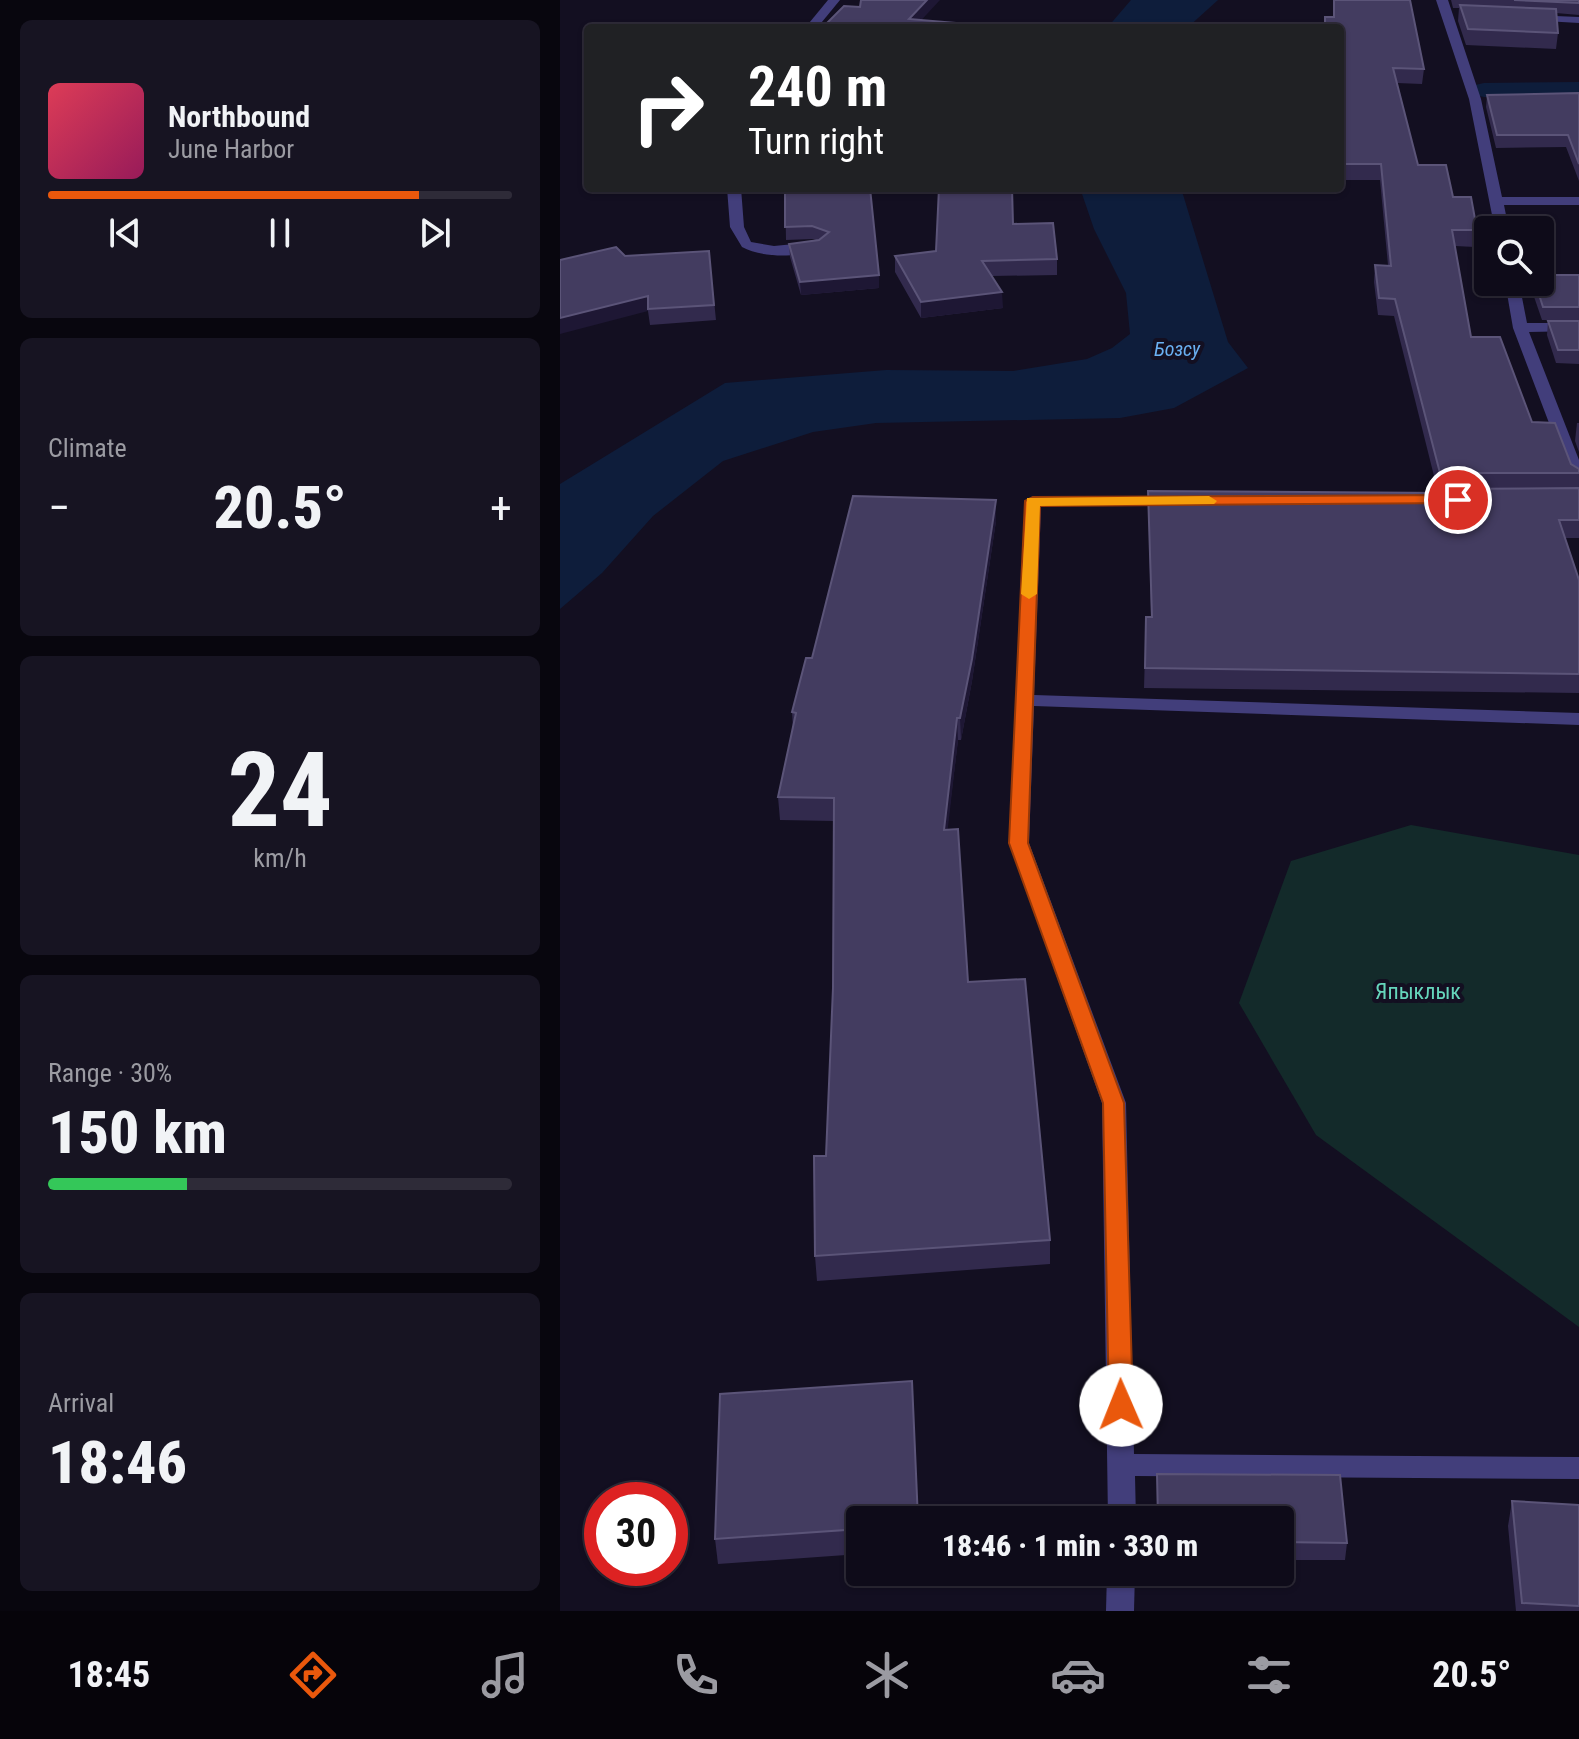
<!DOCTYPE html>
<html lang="en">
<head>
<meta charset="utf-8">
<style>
  :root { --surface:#0e0b19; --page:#171422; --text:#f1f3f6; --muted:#9b9ba2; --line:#2e2b38; --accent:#ea580c }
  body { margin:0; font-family:"Roboto Condensed",sans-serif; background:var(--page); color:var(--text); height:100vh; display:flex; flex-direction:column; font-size:30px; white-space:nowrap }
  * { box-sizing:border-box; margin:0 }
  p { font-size:26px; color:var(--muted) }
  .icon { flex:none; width:44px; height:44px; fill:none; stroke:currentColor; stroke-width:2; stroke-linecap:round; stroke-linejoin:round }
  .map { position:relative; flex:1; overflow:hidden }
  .drawer { display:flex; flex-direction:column; gap:20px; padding:20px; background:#08060e; width:560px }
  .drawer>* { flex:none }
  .top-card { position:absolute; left:24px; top:24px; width:760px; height:168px; border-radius:8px; box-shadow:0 2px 6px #0004,0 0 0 2px var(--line); background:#202124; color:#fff; overflow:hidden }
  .fabs { position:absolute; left:914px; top:216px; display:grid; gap:16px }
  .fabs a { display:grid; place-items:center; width:80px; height:80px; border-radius:8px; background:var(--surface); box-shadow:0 2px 6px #0004,0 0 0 2px var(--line); font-size:40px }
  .speed { position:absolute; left:24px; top:1482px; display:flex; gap:16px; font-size:40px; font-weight:700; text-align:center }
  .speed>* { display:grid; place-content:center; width:104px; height:104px; border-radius:50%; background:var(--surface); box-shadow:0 2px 6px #0004,0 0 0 2px var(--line); line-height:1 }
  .speed .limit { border:12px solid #d22; background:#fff; color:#111 }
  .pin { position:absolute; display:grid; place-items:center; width:68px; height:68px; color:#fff; margin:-34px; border:4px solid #fff; border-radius:50%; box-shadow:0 2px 8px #0007 }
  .me { position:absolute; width:88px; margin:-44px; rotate:359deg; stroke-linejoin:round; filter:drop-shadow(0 0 6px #0008) }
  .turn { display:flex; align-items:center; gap:28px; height:168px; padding:0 32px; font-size:36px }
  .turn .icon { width:104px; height:104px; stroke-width:2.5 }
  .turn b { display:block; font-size:56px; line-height:68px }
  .big { font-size:60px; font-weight:800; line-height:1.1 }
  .drawer .widget { flex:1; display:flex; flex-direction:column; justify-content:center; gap:12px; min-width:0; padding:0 28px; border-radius:12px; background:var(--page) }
  .drawer .dial { align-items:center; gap:0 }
  .dial b { font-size:104px; line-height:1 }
  .song { display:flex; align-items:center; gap:24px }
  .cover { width:96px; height:96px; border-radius:12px; background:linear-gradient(135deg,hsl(350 70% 55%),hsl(330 70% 35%)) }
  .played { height:8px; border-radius:4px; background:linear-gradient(90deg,var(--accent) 80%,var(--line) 80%) }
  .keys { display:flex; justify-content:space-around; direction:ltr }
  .heat { display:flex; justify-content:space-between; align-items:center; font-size:44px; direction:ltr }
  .charge { height:12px; border-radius:6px; background:linear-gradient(90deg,#34c759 30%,var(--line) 0) }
  .trip { position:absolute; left:286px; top:1506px; width:448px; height:80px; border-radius:8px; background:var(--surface); box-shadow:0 2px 6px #0004,0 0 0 2px var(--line); font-weight:800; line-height:80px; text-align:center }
  .tab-bar { display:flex; height:128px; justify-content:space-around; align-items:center; background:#06040a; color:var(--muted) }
  .tab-bar .icon { width:56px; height:56px }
  .tab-bar .active { color:var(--accent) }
  .tab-bar b { font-size:36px; color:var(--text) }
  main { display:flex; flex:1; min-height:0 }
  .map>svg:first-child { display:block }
  .green { fill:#132a2a }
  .water { fill:#0e1d3b }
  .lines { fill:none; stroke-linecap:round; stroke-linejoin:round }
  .canal { fill:#0e1d3b; fill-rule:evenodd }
  .minor { fill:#423e7b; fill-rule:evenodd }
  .wall { fill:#322a4d }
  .shaded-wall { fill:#1e1734 }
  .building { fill:#433c60; stroke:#5b5478; stroke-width:2 }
  .route { fill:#ea580c; stroke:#983908; stroke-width:2 }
  .slow { fill:#f59e0b }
  .labels { text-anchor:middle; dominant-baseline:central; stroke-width:8; stroke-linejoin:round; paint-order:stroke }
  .far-water-label { font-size:20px; font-style:italic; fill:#6ab0f2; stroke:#130f21 }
  .park-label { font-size:22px; fill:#65d5bb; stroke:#130f21 }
</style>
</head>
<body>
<main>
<section class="drawer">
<div class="widget">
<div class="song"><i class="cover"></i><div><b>Northbound</b><p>June Harbor</p></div></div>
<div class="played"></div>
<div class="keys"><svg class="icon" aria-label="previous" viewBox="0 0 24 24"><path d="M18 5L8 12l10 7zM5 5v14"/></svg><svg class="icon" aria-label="pause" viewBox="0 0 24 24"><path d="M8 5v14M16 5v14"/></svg><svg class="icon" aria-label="next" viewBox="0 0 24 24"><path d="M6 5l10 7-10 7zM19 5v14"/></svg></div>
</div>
<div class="widget"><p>Climate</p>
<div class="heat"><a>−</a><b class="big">20.5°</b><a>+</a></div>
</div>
<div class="widget dial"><b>24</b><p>km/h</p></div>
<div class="widget"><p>Range · 30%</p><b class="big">150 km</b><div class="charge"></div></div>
<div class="widget"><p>Arrival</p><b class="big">18:46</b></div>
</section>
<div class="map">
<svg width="1019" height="1611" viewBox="0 0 1019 1611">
  <rect width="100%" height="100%" fill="#130f21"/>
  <path class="green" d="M851,825l168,30v472l-263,-192 -77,-132 52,-142z"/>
  <g class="water">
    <path d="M571,0h87l-31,28h-80z"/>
    <path d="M520,188h101l47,154 20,26 -74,40 -54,10 -244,5 -63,9 -90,29 -70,55 -51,57 -42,36v-125l165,-101 161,-13 127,1 74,-12 25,-11 18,-14 -4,-41 -32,-64z"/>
  </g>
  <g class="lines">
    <path class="canal" d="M1019,82v14l-95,1 -9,-2 -3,-5 3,-5 9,-2z"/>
    <g class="minor">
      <path d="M268,0h12l-23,28h-12z"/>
      <path d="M876,0h12l33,99 21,98h77v8h-75l5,25h-14l-26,-131z"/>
      <path d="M971,15l48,2v6l-52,-3 -2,-2z"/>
      <path d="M167,188h14l3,39 7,15 23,4 40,-4 7,4c-19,13 -59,12 -79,1l-12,-20z"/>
      <path d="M945,282h14l8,41h52v8l-50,1 50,128v26l-8,-5 -58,-153z"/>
      <path d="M473,496h140l8,5 -8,5h-132l-7,189 545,18v12l-545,-19 -5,137 97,260 8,351 445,3v22l-444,-3 1,44h-28l-6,-417 -93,-260 16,-342z"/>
      <path d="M547,1572h28l-1,39h-28z"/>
    </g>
  </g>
  <g class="wall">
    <path d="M773,0h77l14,69 -2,15 -25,-1 21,82 35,32 24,33 -2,17 -20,-1 16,91 61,85 39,42 8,5v69h-14l14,42v113l-435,-5 2,-71h5l-3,-126 296,2v-1h-6l-44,-176 -16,-1 -4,-33 1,-17h13l-8,-85h-40v-152h-16l1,-11h8z"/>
    <path d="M891,0h128v15l-23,-2 2,20 -2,16 -90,-4 -8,-24 1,-13h-6z"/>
    <path d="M1019,93v88l-13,-34 -70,1 -10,-41 1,-12z"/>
    <path d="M225,188l94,87v13l-78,7 -11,-38 -1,-13 27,-4 -3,-1 -27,1z"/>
    <path d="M453,224l44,35v16l-65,1 11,32 -82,10 -26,-46v-16l41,-5z"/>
    <path d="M149,251l7,69 -66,5 -2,-14 -23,-55z"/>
    <path d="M1019,275v45h-37l-11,-32 1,-6h8z"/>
    <path d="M988,321h31v43l-23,-1 -9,-28z"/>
    <path d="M1017,423h2v29l-4,-11z"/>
    <path d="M436,521l-24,160 -11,59h-3l-11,90 21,152 82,258v24l-233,17 -2,-25 11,-100 7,-168 1,-167 -54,-1 -2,-23 15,-68 -1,-17 20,-54z"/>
    <path d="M597,1474l190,69 -2,17h-65v-40h-123z"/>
    <path d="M952,1501l67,4v106h-63l-8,-85z"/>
    <path d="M300,1520v34l-142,10 -3,-25z"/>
  </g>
  <g class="shaded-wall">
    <path d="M367,0h13l-26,28 -5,-9z"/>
    <path d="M319,275v13l-78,7 -1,-13z"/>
    <path d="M442,292l1,16 -82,10v-16z"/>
    <path d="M88,296v15l-88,23v-16z"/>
    <path d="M436,500v21l-24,160 -11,59 -1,-22z"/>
    <path d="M397,718l1,22 -13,113 -1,-23z"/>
  </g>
  <g class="building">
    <path d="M301,0h66l-18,19 84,7 -1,2h-170l22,-22 16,1z"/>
    <path d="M774,0h76l14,69 -31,-1 25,97h28l7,32h18l6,33h-25l19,107h29l32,85 23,1 16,41 8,5v4h-139l-45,-174 -16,-1 -4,-33 16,1 -10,-102h-41v-136h-15v-11h9z"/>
    <path d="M954,0h65v3z"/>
    <path d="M900,5l96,4 2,24 -90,-4z"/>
    <path d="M1019,93v71l-11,-29h-71l-10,-40z"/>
    <path d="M225,188h85l9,87 -79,7 -11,-38 30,-4 10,-8 -17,-6 -27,1z"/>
    <path d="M379,188h73l1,36 40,-1 4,36 -75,2 20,31 -81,10 -26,-46 41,-5z"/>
    <path d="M56,247l9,9 84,-5 5,54 -66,4v-13l-88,22v-58z"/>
    <path d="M980,275h39v32h-36l-8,-25h5z"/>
    <path d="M988,321h31v29h-21z"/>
    <path d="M1019,488v32h-20l20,60v94l-434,-6 1,-51h6l-4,-126 298,2 -1,-4z"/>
    <path d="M293,496l143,4 -24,159 -12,59h-3l-13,112 14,-1 10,153 57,-3 25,261 -235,16 -1,-100h12l7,-168 1,-190 -56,-1 18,-84 -4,-1 14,-54h6z"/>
    <path d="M352,1381l6,139h-58v9l-145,10 5,-145z"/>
    <path d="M597,1474l183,1 7,68 -67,-1v-22h-122z"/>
    <path d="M952,1501l67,4v101l-57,-3z"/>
  </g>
  <path class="route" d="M898,495l7,5 -2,3 -423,3 -12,337 96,260 9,302 -3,7 -9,3 -8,-3 -4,-7 -6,-302 -94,-260 16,-342 8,-4z"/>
  <path class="slow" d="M649,496l8,5 -3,3 -174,2 -3,88 -8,5 -8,-5 6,-96z"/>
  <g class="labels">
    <g class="far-water-label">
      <text x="617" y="349">Бозсу</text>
    </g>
    <g class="park-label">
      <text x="858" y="991">Япыклык</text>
    </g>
  </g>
</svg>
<div class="fabs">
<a><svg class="icon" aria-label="search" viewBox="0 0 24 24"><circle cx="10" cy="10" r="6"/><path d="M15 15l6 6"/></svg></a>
</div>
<div class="speed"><div class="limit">30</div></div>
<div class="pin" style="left:898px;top:500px;background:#d93025"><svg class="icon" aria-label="arrive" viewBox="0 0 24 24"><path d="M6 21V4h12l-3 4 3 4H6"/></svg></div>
<svg class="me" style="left:561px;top:1405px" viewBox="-20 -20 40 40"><circle r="19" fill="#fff"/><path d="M0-13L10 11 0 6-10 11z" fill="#ea580c"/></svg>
<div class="trip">18:46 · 1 min · 330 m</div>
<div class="top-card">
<div class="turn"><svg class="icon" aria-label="right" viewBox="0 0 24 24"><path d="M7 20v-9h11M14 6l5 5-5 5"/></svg><div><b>240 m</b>Turn right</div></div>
</div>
</div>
</main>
<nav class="tab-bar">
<b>18:45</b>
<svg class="icon active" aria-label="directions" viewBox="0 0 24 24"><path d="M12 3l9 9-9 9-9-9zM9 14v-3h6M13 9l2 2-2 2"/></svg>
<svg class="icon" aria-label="music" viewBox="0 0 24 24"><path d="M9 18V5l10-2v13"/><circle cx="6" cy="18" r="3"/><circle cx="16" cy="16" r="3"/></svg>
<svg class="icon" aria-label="phone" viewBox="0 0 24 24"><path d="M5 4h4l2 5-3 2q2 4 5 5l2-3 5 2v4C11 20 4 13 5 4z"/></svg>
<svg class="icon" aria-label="climate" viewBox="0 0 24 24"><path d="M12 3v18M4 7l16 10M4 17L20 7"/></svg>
<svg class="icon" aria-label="car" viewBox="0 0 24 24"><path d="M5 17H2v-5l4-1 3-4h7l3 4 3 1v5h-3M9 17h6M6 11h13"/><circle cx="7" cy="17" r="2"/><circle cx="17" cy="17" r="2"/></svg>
<svg class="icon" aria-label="filters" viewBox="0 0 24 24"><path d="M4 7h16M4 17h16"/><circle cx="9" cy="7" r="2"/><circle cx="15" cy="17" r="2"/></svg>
<b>20.5°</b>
</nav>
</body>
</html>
